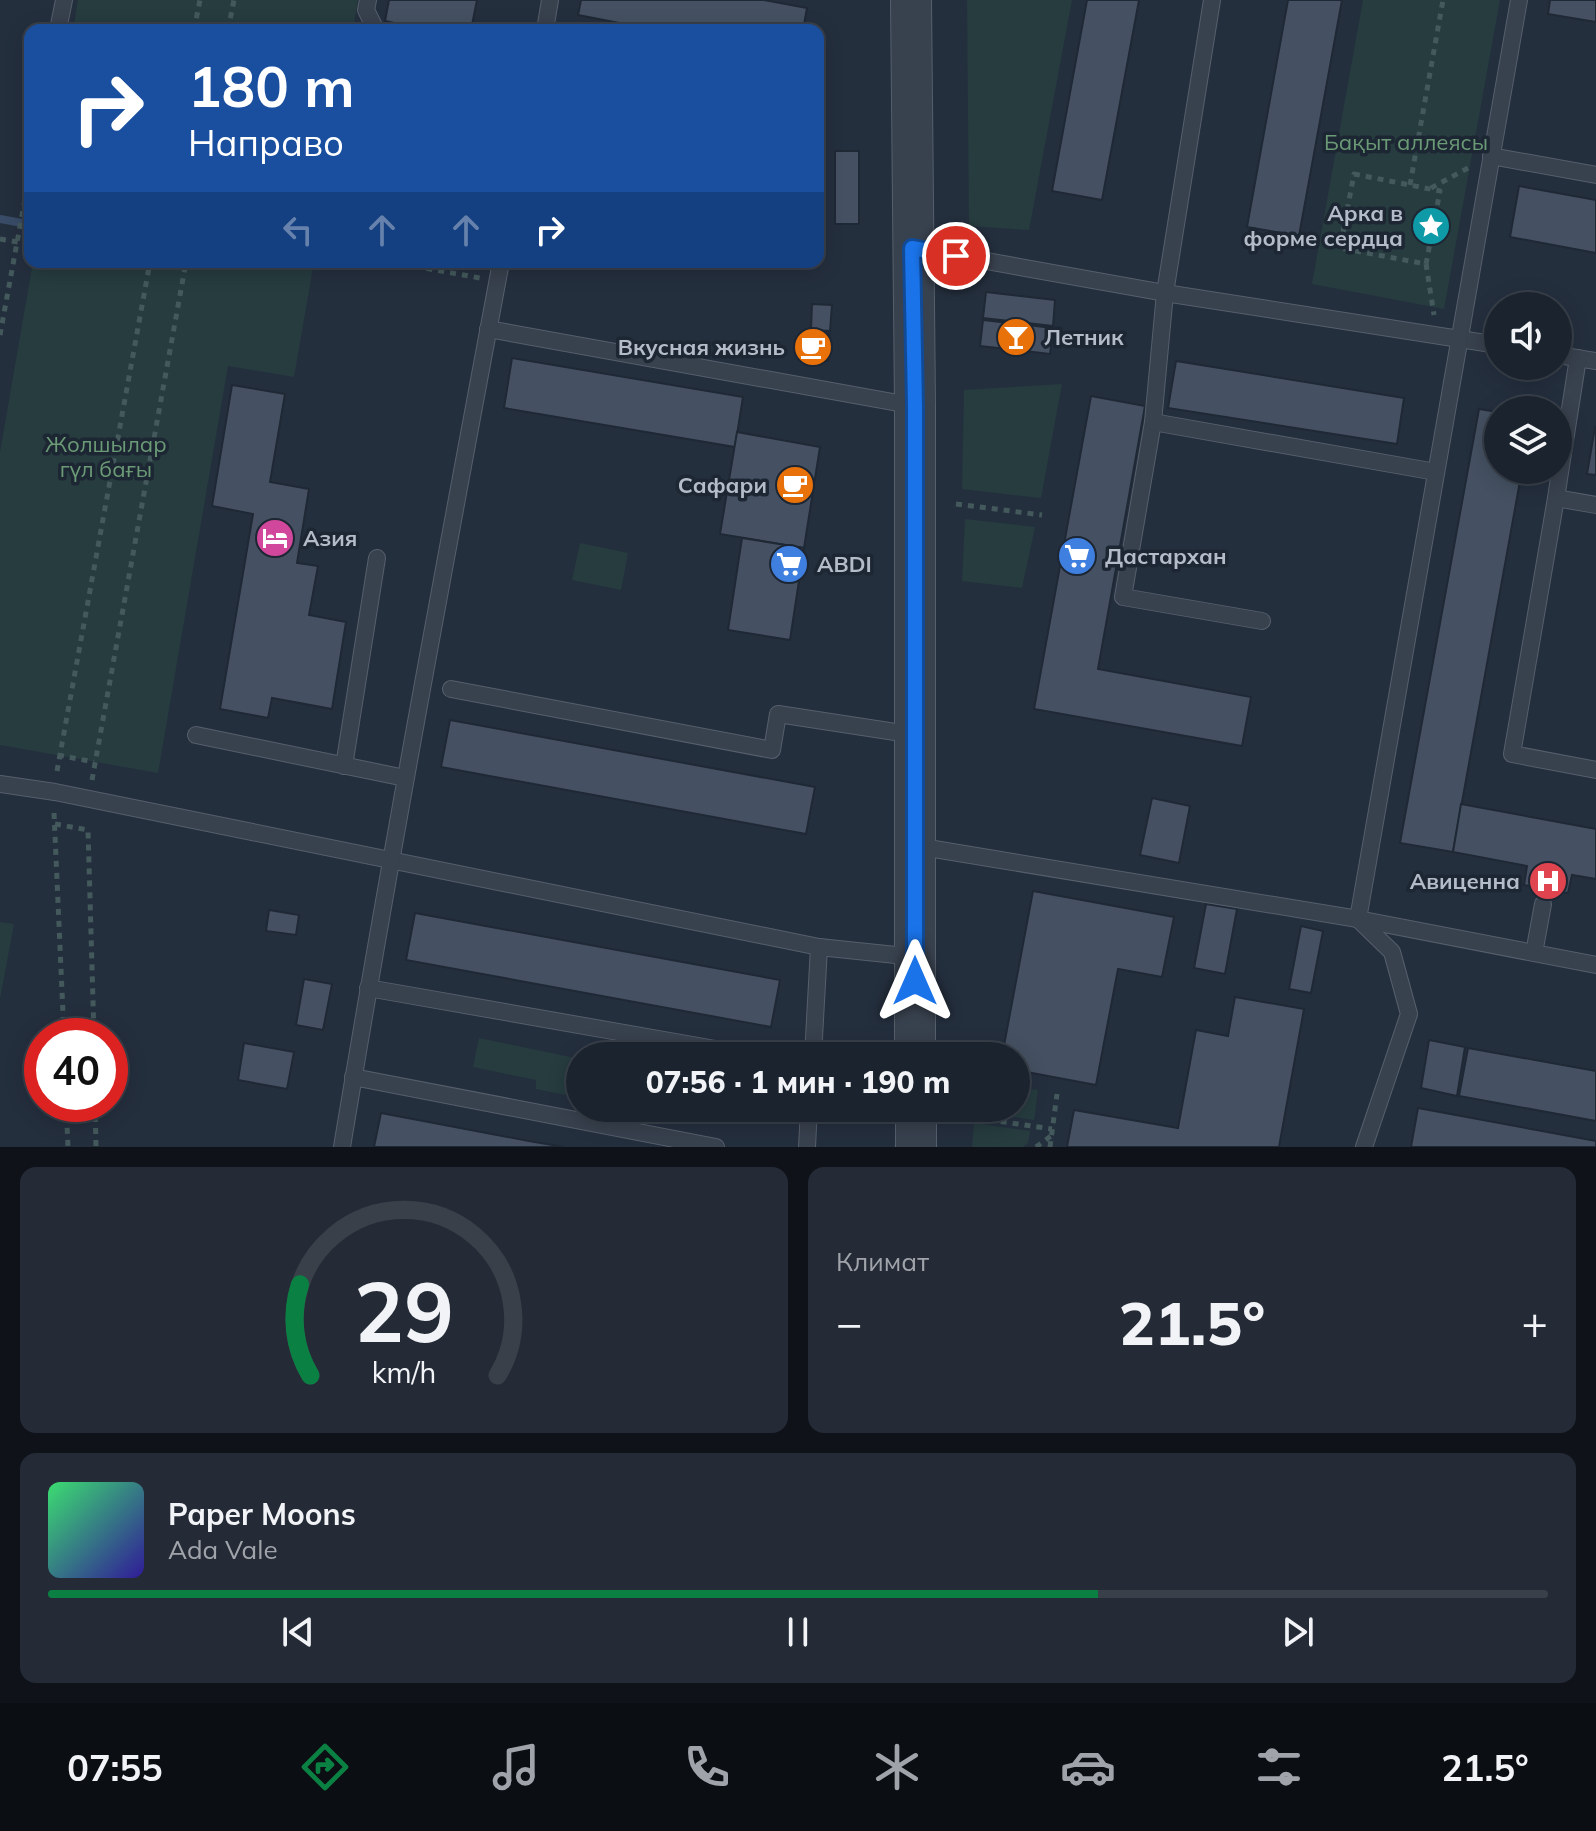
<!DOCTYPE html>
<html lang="ru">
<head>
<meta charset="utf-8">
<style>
  :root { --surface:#1b232e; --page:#242b36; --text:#f1f3f6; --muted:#a0a4aa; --line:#39404a; --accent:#0b8043 }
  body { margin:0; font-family:Mulish,sans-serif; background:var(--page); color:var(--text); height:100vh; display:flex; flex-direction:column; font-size:30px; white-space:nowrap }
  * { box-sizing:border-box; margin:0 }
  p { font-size:26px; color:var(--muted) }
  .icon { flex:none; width:44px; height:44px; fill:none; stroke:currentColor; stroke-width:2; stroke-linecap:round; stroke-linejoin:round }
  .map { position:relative; height:1147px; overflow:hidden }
  .details { display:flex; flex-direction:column; gap:20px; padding:20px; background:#0f1319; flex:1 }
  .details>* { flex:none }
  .hud { position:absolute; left:24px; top:24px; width:800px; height:244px; border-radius:16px; box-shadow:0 4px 20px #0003,0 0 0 2px var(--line); background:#1a4fa0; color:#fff; overflow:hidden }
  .buttons { position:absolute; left:1484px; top:292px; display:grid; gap:16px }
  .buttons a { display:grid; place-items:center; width:88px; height:88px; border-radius:50%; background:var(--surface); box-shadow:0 4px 20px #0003,0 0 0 2px var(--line); font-size:40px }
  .speed { position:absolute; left:24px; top:1018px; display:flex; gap:16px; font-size:40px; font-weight:700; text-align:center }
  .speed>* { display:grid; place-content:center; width:104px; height:104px; border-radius:50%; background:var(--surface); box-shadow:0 4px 20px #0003,0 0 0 2px var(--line); line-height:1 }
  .speed .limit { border:12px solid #d22; background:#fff; color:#111 }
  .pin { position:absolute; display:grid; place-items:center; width:68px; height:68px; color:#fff; margin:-34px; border:4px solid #fff; border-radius:50%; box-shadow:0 2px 8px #0007 }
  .me { position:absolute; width:88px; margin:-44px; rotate:0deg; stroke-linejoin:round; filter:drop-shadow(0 0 6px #0008) }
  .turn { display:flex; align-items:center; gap:28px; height:168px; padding:0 32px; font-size:36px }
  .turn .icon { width:104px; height:104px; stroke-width:2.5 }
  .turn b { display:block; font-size:56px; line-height:68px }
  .lanes { display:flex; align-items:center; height:76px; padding:0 32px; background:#0003; justify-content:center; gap:40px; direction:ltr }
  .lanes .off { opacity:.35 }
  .big { font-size:60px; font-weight:800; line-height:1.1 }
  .details .card { flex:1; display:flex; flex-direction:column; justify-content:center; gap:12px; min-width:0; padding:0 28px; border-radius:16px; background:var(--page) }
  .details .dial { align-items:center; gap:0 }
  .dial svg { height:208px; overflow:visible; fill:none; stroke:var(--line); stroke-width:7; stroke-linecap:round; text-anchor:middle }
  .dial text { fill:var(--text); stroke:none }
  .song { display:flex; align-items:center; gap:24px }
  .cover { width:96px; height:96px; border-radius:12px; background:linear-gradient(135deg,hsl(140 70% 55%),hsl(250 70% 35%)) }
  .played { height:8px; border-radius:4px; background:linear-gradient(90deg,var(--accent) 70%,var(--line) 70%) }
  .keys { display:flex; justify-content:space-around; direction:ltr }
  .heat { display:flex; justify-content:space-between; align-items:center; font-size:44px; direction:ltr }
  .details .tiles { flex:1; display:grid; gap:20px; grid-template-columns:1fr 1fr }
  .card:last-child { grid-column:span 2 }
  .trip { position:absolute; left:566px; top:1042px; width:464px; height:80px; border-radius:40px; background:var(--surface); box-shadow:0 4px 20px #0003,0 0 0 2px var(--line); font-weight:800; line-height:80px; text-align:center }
  .dock { display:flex; height:128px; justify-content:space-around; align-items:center; background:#0b0e12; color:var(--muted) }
  .dock .icon { width:56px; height:56px }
  .dock .active { color:var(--accent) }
  .dock b { font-size:36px; color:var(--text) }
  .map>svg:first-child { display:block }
  .green { fill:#263c3f }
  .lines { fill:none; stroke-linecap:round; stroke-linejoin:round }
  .stream { stroke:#394c67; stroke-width:8 }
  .building { fill:#455162; stroke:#1f2835; stroke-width:2 }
  .service-casing { stroke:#565f6c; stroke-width:18 }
  .tertiary-casing { stroke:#565f6c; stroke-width:42 }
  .path { stroke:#44595c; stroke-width:5; stroke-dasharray:6 6; stroke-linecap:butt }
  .service { stroke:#38414e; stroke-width:16 }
  .tertiary { stroke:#38414e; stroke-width:40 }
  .route-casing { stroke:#114b97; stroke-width:20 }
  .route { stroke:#1a73e8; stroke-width:14 }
  .labels { text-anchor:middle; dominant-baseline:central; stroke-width:7; stroke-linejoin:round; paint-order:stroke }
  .park-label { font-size:22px; fill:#6b9a76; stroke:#1d2633 }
  .poi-label { font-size:22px; font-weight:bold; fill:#b4bcc9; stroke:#1d2633; text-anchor:end }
</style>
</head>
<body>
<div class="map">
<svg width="1596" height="1147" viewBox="0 0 1596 1147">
  <rect width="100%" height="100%" fill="#242f3e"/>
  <g class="green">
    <path d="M78,0h280l-5,30h-280z"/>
    <path d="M967,0h105l-43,230 -60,-4z"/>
    <path d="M1363,0h137l-56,309 -132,-25z"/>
    <path d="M33,262h281l-20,115 -66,-11 -70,407 -158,-28v-293z"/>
    <path d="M1062,384l-21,114 -79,-9 2,-99z"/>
    <path d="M965,519l70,8 -13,61 -60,-7z"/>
    <path d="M580,543l48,10 -7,37 -49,-10z"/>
    <path d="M0,922l14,2 -14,75z"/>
    <path d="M479,1038l101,21v39l-44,-9v-9l-63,-13z"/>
    <path d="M1016,1087l22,3 -4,30 -63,-10 1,-2h44z"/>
    <path d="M974,1123l56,8 -2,12 -5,4h-51z"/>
  </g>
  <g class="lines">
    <path class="stream" d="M0,219l22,4"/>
  </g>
  <g class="building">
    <path d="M389,0h88l-6,30h-44l-42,-9z"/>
    <path d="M581,0h183l43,8 -4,22h-148l-77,-15z"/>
    <path d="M1087,0h52l-37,200 -50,-9z"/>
    <path d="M1288,0h54l-43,236 -52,-9z"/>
    <path d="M1550,0h46v22l-48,-8z"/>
    <rect x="835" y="151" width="24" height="73"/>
    <path d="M1519,186l77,14v53l-86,-16z"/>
    <path d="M986,292l69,8 -2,26 -70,-8z"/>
    <path d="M812,304l20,1 -2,26 -19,-1z"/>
    <path d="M983,320l70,8 -3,26 -70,-8z"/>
    <path d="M811,333l19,1 -2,27 -19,-2z"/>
    <path d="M512,358l231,39 -8,50 -231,-39z"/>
    <path d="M1176,361l228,37 -7,46 -229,-36z"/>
    <path d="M232,385l53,9 -15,88 39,7 -12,74 21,3 -9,49 37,7 -14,87 -60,-11 -4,20 -48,-9 33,-195 -41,-8z"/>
    <path d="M1091,396l54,10 -47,263 153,28 -9,49 -208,-37z"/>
    <path d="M1479,409l19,3v58h24l-69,382 -53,-9z"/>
    <path d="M1595,427h1v48l-9,-1z"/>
    <path d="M737,432l83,15 -16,101 -84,-14z"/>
    <path d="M742,538l62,10 -14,92 -62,-10z"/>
    <path d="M450,720l365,67 -9,47 -365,-67z"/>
    <path d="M1152,798l38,8 -11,57 -39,-8z"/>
    <path d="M1461,804l135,25v50l-24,-4 -4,18 -44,-8 3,-19 -74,-14z"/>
    <path d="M1033,891l141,26 -12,60 -44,-8 -22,116 -80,-15v-14h-14z"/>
    <path d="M1206,904l31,5 -12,65 -31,-6z"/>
    <path d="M269,910l30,5 -3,20 -30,-4z"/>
    <path d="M415,913l365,67 -9,47 -365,-67z"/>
    <path d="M1301,926l22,5 -12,62 -22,-4z"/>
    <path d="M304,979l28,5 -9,46 -27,-5z"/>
    <path d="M1235,997l69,12 -25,138h-212l7,-37 104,18 18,-98 32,6z"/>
    <path d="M1429,1040l36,7 -8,49 -36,-8z"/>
    <path d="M244,1043l50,9 -7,37 -49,-9z"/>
    <path d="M1468,1048l128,23v50l-137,-25z"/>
    <path d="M1418,1108l178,33v6h-185z"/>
    <path d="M381,1113l148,28 35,6h-190z"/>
  </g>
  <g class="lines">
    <defs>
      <g id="service">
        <path d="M368,0l-2,10 10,20"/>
        <path d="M1212,0l-47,293 -12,129 -30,175 139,24"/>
        <path d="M58,30l6,-30"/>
        <path d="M545,30l5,-30"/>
        <path d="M1491,156l105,19"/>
        <path d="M914,248l251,45 333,52"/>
        <path d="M488,329l427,77"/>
        <path d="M1558,355l38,6"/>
        <path d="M1578,358l-22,140 -44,256 84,16"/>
        <path d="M1153,422l283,50"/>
        <path d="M1556,498l40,7"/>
        <path d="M451,689l321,61 6,-36 137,21"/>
        <path d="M196,735l209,43"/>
        <path d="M344,766l33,-208"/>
        <path d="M0,784l55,8 764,155 96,10"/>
        <path d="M916,846l442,73 238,46"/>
        <path d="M1534,953l9,-49"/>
        <path d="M368,988l387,68"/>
        <path d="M813,1056l6,-109"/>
        <path d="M353,1077l363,70"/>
        <path d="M342,1147c49,-296 104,-590 159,-885"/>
        <path d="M807,1147l2,-39"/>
        <path d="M1364,1147l45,-133 -17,-62 -34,-33 161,-919"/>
      </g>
      <g id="tertiary">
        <path d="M911,0l4,406v650"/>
        <path d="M916,1108v39"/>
      </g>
    </defs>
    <use href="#service" class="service-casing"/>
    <use href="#tertiary" class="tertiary-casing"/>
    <g class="path">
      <path d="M194,30l6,-30"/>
      <path d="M228,30l6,-30"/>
      <path d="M1354,174l86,17 -14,73 -86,-16z"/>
      <path d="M1410,185l33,-185"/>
      <path d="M1431,188l37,-20"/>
      <path d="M0,239l18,3"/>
      <path d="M391,262l89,16"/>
      <path d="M1426,264l8,51"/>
      <path d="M0,335l30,-163"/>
      <path d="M956,504l86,11"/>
      <path d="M58,755l36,7"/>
      <path d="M57,771l93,-509"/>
      <path d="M92,780l94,-518"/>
      <path d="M54,813l10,223"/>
      <path d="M55,824l33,6 6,206"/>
      <path d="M66,1104l2,43"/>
      <path d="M95,1104l1,43"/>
      <path d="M977,1118l75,11"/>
      <path d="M1036,1147l15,-11"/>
      <path d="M1050,1147l7,-53"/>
    </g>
    <use href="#service" class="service"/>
    <use href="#tertiary" class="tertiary"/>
  </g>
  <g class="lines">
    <defs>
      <path id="route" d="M915,981v-575l-3,-158 44,8"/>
    </defs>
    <use href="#route" class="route-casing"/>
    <use href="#route" class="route"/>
  </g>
  <defs>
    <symbol id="sight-disc" viewBox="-11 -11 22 22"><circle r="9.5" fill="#0f9aa8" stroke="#1d2633"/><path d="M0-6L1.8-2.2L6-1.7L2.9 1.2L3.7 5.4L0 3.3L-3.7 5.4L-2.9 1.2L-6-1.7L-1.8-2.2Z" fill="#fff"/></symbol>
    <symbol id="bar-disc" viewBox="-11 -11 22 22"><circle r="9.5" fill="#e8710a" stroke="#1d2633"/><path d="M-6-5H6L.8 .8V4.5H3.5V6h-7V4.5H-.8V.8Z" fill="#fff"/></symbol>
    <symbol id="cafe-disc" viewBox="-11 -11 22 22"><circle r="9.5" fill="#e8710a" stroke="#1d2633"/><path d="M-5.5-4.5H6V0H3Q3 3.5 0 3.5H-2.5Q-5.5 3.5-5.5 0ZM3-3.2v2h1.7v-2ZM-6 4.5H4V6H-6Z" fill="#fff"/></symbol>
    <symbol id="hotel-disc" viewBox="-11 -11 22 22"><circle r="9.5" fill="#d1479c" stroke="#1d2633"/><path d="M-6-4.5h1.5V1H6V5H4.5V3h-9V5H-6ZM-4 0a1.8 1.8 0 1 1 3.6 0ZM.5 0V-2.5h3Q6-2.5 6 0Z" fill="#fff"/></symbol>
    <symbol id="supermarket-disc" viewBox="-11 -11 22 22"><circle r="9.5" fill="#3f7fe0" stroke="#1d2633"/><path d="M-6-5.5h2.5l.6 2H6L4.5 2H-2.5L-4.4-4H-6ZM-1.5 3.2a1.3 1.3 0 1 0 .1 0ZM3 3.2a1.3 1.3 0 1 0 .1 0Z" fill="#fff"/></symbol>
    <symbol id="hospital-disc" viewBox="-11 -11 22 22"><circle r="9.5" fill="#e0444e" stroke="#1d2633"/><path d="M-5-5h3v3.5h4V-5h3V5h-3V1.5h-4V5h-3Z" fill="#fff"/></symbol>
  </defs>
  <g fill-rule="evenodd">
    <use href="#sight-disc" x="1409" y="204" width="44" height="44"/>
    <use href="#bar-disc" x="994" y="315" width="44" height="44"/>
    <use href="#cafe-disc" x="791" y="325" width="44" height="44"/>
    <use href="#cafe-disc" x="773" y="463" width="44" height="44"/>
    <use href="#hotel-disc" x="253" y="516" width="44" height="44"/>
    <use href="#supermarket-disc" x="1055" y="534" width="44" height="44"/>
    <use href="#supermarket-disc" x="767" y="542" width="44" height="44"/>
    <use href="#hospital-disc" x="1526" y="859" width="44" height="44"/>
  </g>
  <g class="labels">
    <g class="park-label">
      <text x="1406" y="142">Бақыт аллеясы</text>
      <text x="106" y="444">Жолшылар<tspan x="106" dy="25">гүл бағы</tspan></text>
    </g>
    <g class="poi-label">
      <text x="1403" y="213">Арка в<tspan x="1403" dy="25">форме сердца</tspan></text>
      <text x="1044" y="337" text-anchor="start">Летник</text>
      <text x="785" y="347">Вкусная жизнь</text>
      <text x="767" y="485">Сафари</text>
      <text x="303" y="538" text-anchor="start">Азия</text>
      <text x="1105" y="556" text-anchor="start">Дастархан</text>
      <text x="817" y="564" text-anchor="start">ABDI</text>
      <text x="1520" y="881">Авиценна</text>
    </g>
  </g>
</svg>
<div class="buttons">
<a><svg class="icon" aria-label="sound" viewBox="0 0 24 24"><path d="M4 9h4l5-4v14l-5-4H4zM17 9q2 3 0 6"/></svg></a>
<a><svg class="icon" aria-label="layers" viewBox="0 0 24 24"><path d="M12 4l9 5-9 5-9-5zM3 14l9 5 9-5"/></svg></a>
</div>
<div class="speed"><div class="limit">40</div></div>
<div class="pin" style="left:956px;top:256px;background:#d93025"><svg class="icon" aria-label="arrive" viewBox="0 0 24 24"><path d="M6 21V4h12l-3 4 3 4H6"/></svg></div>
<svg class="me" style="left:915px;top:981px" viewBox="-20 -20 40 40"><path d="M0-17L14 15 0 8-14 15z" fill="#1a73e8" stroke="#fff" stroke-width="4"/></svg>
<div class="trip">07:56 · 1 мин · 190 m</div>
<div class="hud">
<div class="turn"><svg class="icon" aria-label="right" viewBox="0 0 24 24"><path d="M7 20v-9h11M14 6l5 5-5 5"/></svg><div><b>180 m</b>Направо</div></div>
<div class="lanes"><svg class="icon off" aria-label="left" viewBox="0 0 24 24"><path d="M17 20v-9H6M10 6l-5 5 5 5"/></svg><svg class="icon off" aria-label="ahead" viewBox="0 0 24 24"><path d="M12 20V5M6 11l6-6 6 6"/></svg><svg class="icon off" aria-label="ahead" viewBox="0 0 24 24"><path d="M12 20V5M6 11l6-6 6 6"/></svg><svg class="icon" aria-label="right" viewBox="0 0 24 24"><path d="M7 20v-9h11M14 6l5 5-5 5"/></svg></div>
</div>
</div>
<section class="details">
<div class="tiles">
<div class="card dial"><svg viewBox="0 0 100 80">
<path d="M14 69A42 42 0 1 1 86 69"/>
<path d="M14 69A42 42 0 0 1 10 34" stroke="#0b8043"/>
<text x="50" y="56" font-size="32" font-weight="700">29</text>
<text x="50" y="72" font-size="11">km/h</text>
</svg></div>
<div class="card"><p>Климат</p>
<div class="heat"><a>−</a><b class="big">21.5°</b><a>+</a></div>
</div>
<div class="card">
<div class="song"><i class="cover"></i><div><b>Paper Moons</b><p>Ada Vale</p></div></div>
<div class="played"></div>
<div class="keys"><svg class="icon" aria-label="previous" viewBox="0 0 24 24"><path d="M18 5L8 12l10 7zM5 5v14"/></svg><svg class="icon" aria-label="pause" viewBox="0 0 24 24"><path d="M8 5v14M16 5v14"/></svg><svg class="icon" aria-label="next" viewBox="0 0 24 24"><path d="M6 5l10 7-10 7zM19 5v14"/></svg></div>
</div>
</div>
</section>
<nav class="dock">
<b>07:55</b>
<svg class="icon active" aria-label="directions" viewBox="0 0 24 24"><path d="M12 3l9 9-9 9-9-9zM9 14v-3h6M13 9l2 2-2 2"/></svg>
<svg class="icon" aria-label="music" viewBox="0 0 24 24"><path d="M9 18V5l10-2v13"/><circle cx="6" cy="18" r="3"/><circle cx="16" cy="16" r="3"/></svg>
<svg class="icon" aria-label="phone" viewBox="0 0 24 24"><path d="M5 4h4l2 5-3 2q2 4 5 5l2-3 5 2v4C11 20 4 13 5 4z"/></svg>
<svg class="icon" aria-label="climate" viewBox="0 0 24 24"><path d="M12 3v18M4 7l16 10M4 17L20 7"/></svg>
<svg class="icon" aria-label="car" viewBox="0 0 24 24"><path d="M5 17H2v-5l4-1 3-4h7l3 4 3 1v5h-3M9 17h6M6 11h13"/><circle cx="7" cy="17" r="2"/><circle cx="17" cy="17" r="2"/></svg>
<svg class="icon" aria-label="filters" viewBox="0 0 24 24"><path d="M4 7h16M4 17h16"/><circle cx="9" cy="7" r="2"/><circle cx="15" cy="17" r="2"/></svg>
<b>21.5°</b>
</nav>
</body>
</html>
